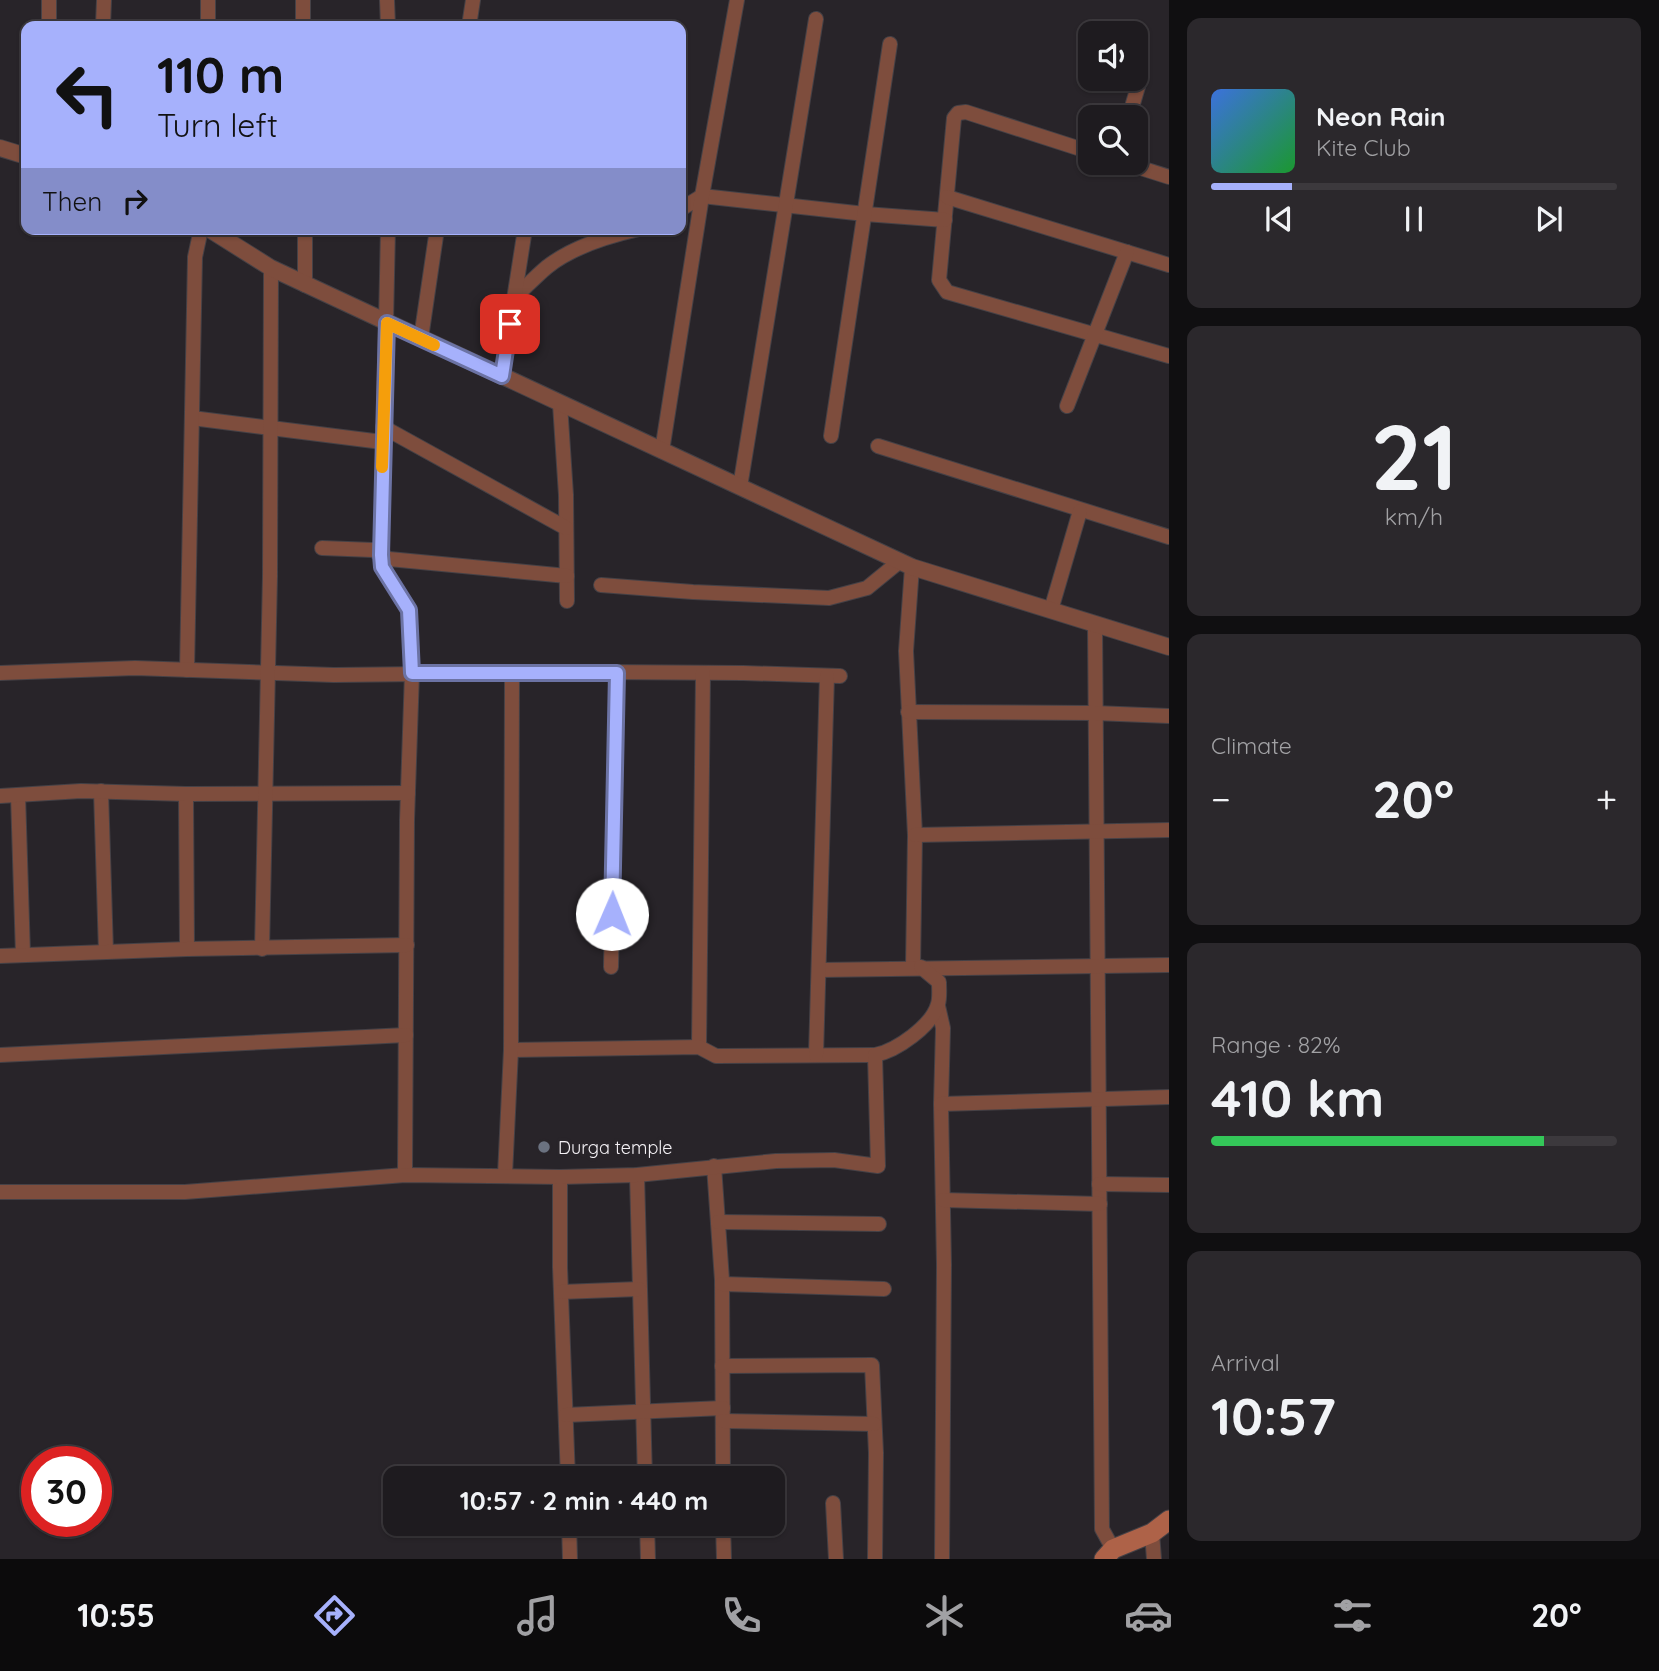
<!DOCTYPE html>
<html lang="en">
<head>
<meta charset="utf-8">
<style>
  :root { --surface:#1e1b1f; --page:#2b282c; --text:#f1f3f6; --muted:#a1a1a4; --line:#3c393d; --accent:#a6b1fc }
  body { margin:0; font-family:Quicksand,sans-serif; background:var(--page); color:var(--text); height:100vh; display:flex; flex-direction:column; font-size:26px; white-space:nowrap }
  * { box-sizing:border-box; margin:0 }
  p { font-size:23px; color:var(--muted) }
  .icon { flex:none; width:38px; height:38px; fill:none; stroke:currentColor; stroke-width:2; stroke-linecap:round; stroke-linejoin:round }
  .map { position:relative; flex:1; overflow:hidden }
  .drawer { display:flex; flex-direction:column; gap:18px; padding:18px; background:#100f11; width:490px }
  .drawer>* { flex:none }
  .guide { position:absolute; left:21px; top:21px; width:665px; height:214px; border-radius:14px; box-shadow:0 2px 5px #0004,0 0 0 2px var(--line); background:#a6b1fc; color:#111; overflow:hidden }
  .buttons { position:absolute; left:1078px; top:21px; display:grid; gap:14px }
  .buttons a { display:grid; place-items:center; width:70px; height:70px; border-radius:14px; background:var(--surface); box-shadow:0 2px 5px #0004,0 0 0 2px var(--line); font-size:35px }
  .speed { position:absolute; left:21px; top:1446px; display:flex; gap:14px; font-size:35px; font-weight:700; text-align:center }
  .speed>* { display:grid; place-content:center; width:91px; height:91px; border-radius:50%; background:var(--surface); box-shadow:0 2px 5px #0004,0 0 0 2px var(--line); line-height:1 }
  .speed .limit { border:10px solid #d22; background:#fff; color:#111 }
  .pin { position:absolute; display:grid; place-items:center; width:60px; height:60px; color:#fff; margin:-30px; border-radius:14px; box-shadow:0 4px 10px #0006 }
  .me { position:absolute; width:77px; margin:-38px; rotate:1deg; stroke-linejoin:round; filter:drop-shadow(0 0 5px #0008) }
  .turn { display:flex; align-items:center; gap:24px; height:147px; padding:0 21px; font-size:32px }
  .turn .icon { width:91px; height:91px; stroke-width:2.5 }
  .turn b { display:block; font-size:49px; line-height:60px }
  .then { display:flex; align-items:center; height:66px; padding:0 21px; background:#0003; gap:14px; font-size:26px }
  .big { font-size:52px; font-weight:700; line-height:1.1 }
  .drawer .widget { flex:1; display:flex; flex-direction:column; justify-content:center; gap:10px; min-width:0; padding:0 24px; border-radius:14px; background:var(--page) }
  .drawer .dial { align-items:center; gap:0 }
  .dial b { font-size:91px; line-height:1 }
  .song { display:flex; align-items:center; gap:21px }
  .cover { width:84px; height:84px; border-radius:10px; background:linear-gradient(135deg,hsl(220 70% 55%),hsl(130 70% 35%)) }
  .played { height:7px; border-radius:4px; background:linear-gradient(90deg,var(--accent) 20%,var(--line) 20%) }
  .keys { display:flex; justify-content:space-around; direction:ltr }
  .heat { display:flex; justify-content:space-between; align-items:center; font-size:38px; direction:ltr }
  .charge { height:10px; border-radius:5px; background:linear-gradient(90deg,#34c759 82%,var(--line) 0) }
  .trip { position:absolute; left:383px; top:1466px; width:402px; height:70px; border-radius:14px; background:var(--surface); box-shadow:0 2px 5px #0004,0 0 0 2px var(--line); font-weight:700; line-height:70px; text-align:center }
  .tab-bar { display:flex; height:112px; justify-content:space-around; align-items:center; background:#0c0b0c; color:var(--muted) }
  .tab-bar .icon { width:49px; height:49px }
  .tab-bar .current { color:var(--accent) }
  .tab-bar b { font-size:32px; color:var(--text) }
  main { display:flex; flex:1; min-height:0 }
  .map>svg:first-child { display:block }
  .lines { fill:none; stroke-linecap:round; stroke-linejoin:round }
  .minor-casing { stroke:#454146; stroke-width:16 }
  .tertiary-casing { stroke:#454146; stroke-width:18 }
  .secondary-casing { stroke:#454146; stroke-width:21 }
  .minor { stroke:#7e4d3d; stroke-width:14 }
  .tertiary { stroke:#7e4d3d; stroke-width:16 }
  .secondary { stroke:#ae6248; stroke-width:19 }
  .route-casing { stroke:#6c73a4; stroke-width:18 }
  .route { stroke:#a6b1fc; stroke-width:12 }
  .slow { stroke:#f59e0b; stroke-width:12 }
  .worship-dot { fill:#6b7280; stroke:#282429; stroke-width:2.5 }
  .labels { text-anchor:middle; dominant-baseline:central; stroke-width:7; stroke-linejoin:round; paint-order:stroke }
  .poi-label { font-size:18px; fill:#f4f1f5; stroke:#282429; text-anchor:start }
</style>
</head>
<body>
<main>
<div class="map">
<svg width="1169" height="1559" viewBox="0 0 1169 1559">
  <rect width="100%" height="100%" fill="#282429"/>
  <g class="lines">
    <defs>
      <g id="minor">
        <path d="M49,0v26"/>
        <path d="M208,0v26"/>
        <path d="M303,0v26"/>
        <path d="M387,0l1,26"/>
        <path d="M103,26l1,-26"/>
        <path d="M469,26l4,-26"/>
        <path d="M1129,117l13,-44"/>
        <path d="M1090,152l-124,-40 -8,1 -4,5 -15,162 8,12 222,64"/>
        <path d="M1125,163l44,14"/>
        <path d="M947,197l222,68"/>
        <path d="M681,209l21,-13 163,18 80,6"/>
        <path d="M305,229v56"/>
        <path d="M388,229l-7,326 1,12 27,43 3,63 -5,147 -2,355"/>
        <path d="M514,298c11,-10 21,-21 33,-31 25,-20 61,-31 92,-38"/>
        <path d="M421,338l16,-109"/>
        <path d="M502,376l23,-147"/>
        <path d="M560,404l6,91 1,106"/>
        <path d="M1067,406l60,-154"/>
        <path d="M192,418l190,24"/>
        <path d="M383,427l183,101"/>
        <path d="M831,436l59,-392"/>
        <path d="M878,446l291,91"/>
        <path d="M662,451l40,-255 35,-196"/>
        <path d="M740,487l76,-468"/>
        <path d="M322,548l51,2 16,9 178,17"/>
        <path d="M912,567l-6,84 9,184 -2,133"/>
        <path d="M601,585l92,7 136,6 38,-10 33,-27"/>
        <path d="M1051,610l29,-99"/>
        <path d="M1095,624l7,905 11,20"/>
        <path d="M187,670l8,-413 6,-28"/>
        <path d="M0,673l135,-5 199,7 269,-3 140,1 97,3"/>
        <path d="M908,712l187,1 74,3"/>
        <path d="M101,791l5,161"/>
        <path d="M186,794l1,155"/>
        <path d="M18,795l5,160"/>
        <path d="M0,796l81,-5 105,3 222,-1"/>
        <path d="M915,835l254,-5"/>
        <path d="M262,949l8,-373 1,-308"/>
        <path d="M0,956l187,-7 220,-4"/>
        <path d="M611,967l6,-294"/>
        <path d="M819,970l350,-5"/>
        <path d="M938,1006l5,22 -2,76 3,161 -2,294"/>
        <path d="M699,1047l4,-374"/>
        <path d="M511,1050l188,-3 17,9 159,-1"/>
        <path d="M0,1055l406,-20"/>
        <path d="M816,1055l11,-379"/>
        <path d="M941,1104l228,-7"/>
        <path d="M714,1166l8,114 1,199"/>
        <path d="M505,1175l6,-125 1,-377"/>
        <path d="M637,1175l8,304"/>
        <path d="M560,1177v90l8,212"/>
        <path d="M1099,1184l70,1"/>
        <path d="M0,1192h185l220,-17 155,2 77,-2 139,-14 58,-1 44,6 -3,-111c21,-4 57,-29 63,-51 2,-6 1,-15 1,-22l-18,-15"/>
        <path d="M943,1200l157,4"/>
        <path d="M718,1222l161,2"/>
        <path d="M722,1284l162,5"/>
        <path d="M561,1292l78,-3"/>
        <path d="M722,1366l150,-1 4,88 -1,106"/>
        <path d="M566,1415l157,-7"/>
        <path d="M723,1421l151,3"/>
        <path d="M833,1503l3,56"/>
        <path d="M569,1524l1,35"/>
        <path d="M647,1524l1,35"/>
        <path d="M723,1524l1,35"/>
        <path d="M569,1530l154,-3"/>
        <path d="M1152,1533l2,26"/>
      </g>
      <g id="tertiary">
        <path d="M0,148l26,8"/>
        <path d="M209,229l62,39 641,299 257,80"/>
      </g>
      <path id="secondary" d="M1104,1559l9,-10 39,-16 17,-13"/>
    </defs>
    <use href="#minor" class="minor-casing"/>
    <use href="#tertiary" class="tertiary-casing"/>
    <use href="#secondary" class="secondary-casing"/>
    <use href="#minor" class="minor"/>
    <use href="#tertiary" class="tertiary"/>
    <use href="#secondary" class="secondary"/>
  </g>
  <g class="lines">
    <defs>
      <path id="route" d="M510,324l-8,52 -115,-53 -6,232 1,12 27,43 3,63h205l-5,241"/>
    </defs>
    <use href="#route" class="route-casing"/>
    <use href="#route" class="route"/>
    <path class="slow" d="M382,467l5,-144 47,22"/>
  </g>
  <circle class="worship-dot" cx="544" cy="1147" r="7"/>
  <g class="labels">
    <g class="poi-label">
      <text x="558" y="1147">Durga temple</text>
    </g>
  </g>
</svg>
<div class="buttons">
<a><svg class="icon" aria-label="sound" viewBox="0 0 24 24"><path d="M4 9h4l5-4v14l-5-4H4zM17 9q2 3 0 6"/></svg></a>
<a><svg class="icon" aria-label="search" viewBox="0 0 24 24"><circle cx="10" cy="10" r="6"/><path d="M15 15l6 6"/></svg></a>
</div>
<div class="speed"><div class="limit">30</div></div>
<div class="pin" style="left:510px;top:324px;background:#d93025"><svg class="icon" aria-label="arrive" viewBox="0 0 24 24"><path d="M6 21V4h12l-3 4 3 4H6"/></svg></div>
<svg class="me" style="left:612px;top:914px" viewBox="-20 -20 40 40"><circle r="19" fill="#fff"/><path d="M0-13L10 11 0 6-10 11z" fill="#a6b1fc"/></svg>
<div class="trip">10:57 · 2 min · 440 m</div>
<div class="guide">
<div class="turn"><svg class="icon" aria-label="left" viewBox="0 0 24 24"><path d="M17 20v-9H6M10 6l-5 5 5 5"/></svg><div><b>110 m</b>Turn left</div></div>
<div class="then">Then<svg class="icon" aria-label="right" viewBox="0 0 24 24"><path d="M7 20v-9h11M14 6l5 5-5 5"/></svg></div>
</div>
</div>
<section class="drawer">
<div class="widget">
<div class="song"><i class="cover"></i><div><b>Neon Rain</b><p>Kite Club</p></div></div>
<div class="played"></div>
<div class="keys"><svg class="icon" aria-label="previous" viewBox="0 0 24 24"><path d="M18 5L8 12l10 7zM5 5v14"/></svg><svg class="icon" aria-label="pause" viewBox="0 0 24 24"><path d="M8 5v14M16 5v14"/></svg><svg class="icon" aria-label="next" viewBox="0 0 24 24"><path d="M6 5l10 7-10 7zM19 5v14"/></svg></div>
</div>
<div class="widget dial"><b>21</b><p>km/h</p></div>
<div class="widget"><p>Climate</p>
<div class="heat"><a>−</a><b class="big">20°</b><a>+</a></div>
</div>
<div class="widget"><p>Range · 82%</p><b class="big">410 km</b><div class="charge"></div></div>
<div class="widget"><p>Arrival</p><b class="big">10:57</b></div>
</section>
</main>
<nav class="tab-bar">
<b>10:55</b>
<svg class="icon current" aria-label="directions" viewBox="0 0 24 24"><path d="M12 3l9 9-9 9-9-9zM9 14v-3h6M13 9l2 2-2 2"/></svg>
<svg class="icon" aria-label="music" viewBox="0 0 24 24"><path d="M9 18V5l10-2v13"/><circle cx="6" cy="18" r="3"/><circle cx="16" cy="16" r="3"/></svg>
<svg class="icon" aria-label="phone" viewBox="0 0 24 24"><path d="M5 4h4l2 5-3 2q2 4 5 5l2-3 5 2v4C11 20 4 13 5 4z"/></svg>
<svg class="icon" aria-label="climate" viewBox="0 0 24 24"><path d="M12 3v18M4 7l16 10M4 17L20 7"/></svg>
<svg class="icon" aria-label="car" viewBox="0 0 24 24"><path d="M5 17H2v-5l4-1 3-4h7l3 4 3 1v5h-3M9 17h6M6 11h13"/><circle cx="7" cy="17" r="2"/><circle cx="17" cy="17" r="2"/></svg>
<svg class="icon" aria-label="filters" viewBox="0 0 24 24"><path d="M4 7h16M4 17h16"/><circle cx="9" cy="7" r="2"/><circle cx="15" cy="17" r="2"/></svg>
<b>20°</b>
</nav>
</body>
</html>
